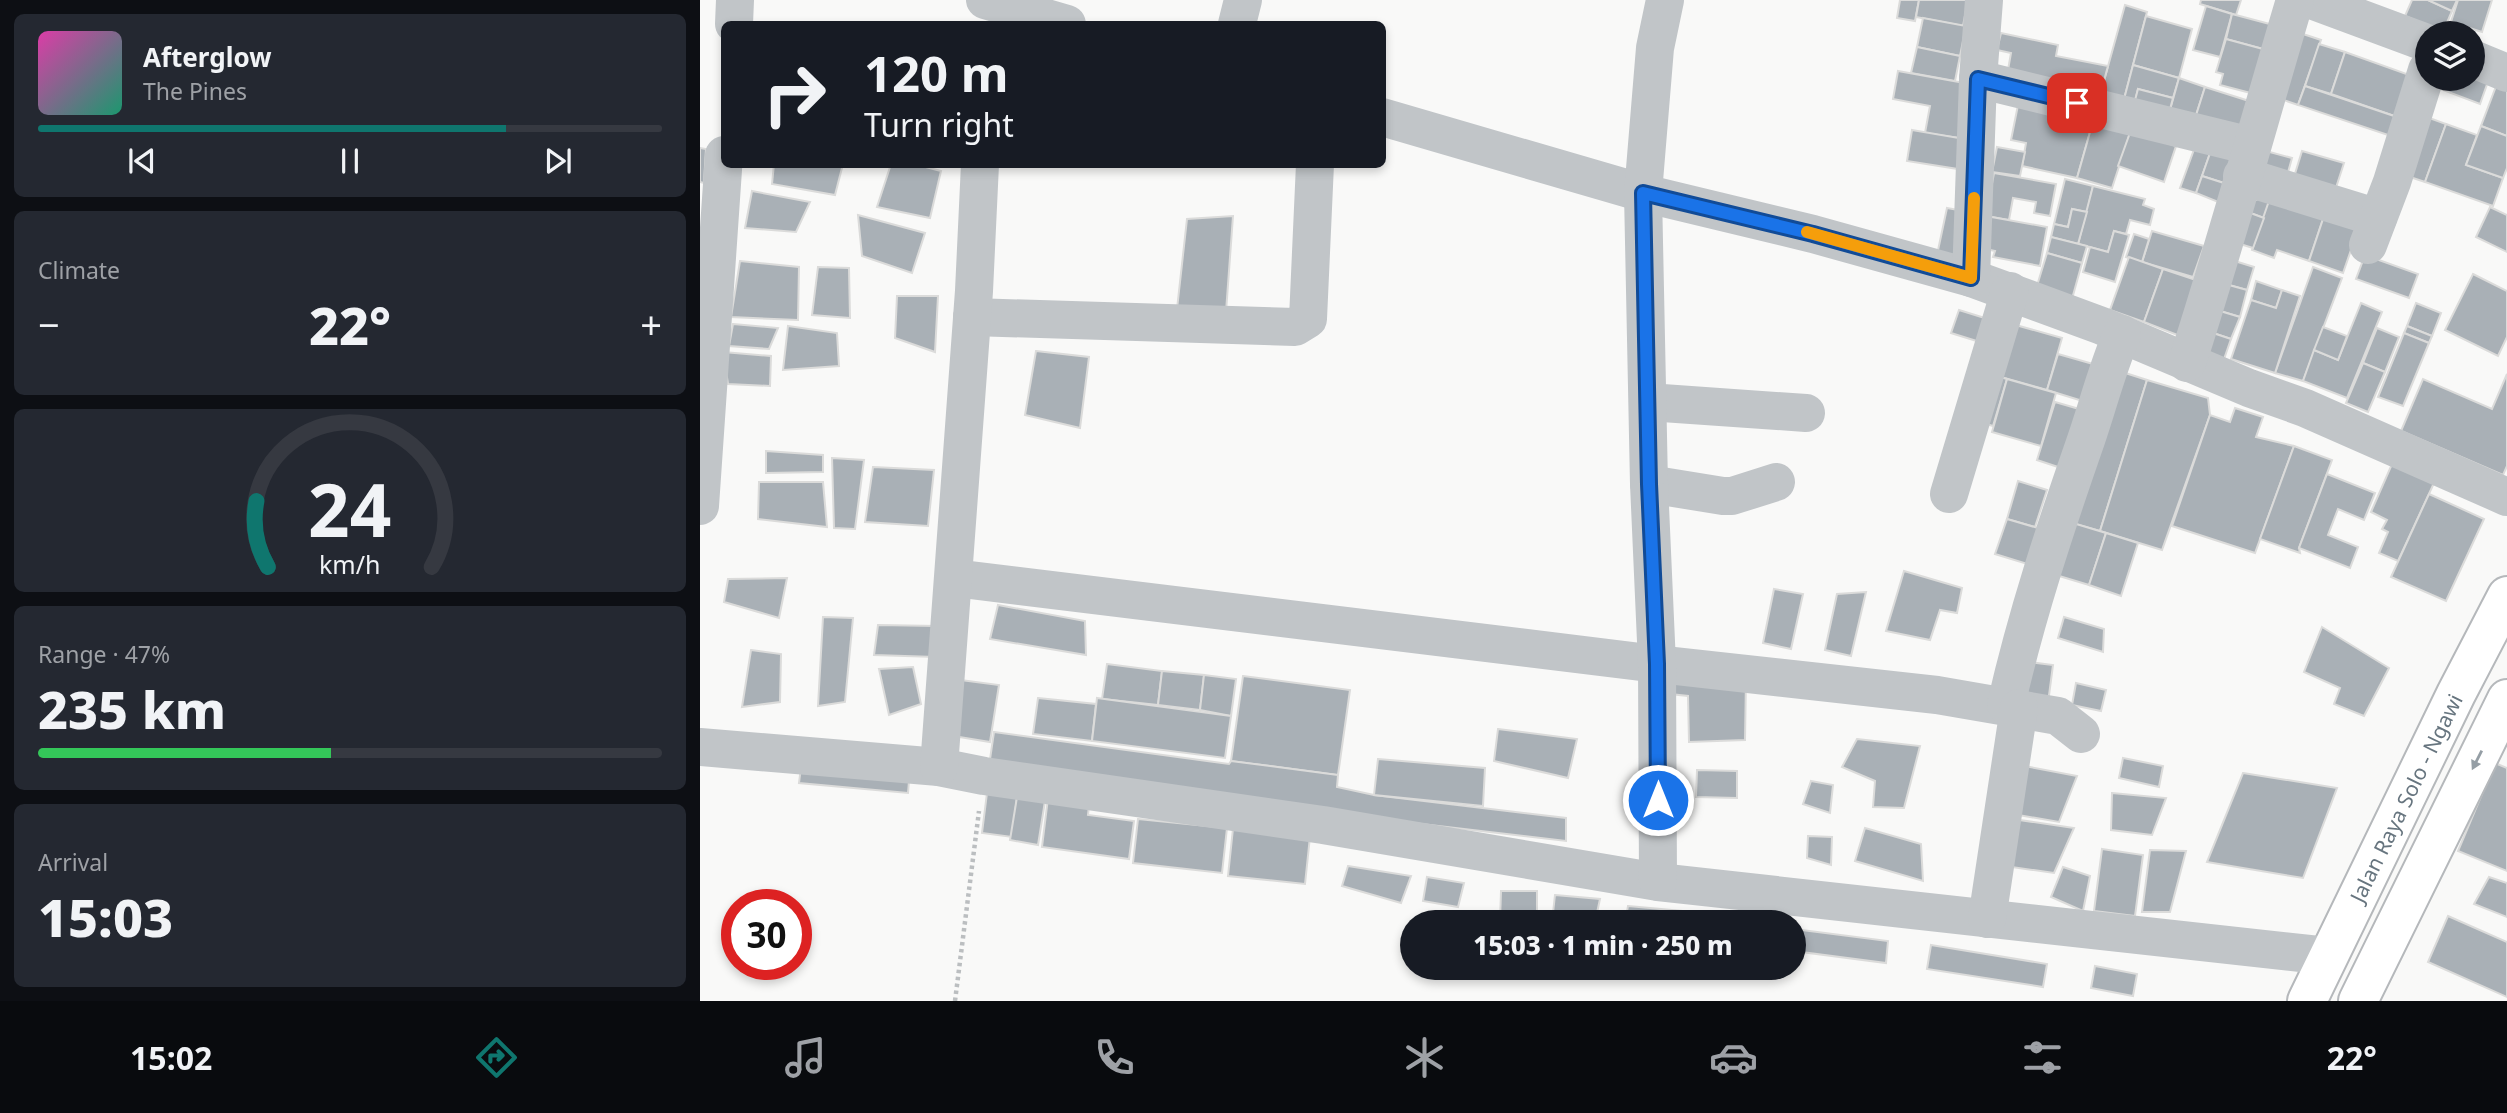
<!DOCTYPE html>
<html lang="en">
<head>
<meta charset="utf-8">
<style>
  :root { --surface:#171b24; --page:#242831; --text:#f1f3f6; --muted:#9ea1a6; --line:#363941; --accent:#0f766e }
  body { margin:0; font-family:"Noto Sans",sans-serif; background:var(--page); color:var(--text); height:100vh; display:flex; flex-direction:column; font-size:26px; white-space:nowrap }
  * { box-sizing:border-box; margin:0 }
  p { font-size:23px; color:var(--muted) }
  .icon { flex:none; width:38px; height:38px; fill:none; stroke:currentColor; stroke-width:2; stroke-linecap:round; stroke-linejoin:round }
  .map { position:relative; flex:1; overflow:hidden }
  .side { display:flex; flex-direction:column; gap:14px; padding:14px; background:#0d0f14; width:700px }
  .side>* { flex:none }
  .banner { position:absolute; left:21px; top:21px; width:665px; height:147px; border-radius:10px; box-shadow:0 4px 10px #0003; background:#171b24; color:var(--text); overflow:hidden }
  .buttons { position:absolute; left:1715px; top:21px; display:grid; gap:14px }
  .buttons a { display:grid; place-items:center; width:70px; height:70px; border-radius:50%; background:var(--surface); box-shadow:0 4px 10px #0003; font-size:35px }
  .speed { position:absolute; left:21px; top:889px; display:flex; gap:14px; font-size:35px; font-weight:700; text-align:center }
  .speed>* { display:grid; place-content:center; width:91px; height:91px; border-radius:50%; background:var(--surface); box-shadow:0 4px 10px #0003; line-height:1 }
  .speed .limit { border:10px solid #d22; background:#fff; color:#111 }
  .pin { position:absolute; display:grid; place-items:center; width:60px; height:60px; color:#fff; margin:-30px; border-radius:14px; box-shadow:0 4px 10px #0006 }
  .me { position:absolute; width:77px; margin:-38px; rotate:0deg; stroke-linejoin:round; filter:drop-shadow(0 0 5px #0008) }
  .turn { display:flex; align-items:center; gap:24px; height:147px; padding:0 28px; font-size:32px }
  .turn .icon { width:91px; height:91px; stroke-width:2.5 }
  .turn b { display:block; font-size:49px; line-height:60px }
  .big { font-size:52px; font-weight:800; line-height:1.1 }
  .side .tile { flex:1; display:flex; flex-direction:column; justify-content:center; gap:10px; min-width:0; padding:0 24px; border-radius:10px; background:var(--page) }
  .side .dial { align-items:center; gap:0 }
  .dial svg { height:182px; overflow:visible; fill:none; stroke:var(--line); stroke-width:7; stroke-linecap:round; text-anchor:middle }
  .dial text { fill:var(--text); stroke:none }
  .song { display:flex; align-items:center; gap:21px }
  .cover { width:84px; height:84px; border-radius:10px; background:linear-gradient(135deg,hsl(320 70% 55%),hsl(160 70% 35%)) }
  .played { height:7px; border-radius:4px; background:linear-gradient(90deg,var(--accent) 75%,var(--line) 75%) }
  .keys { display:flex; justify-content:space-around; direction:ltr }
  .heat { display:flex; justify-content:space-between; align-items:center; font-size:38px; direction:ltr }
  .charge { height:10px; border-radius:5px; background:linear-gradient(90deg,#34c759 47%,var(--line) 0) }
  .trip { position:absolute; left:700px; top:910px; width:406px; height:70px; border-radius:35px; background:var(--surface); box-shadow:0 4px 10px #0003; font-weight:800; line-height:70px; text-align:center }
  .tabs { display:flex; height:112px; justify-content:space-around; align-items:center; background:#090b0e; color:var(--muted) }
  .tabs .icon { width:49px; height:49px }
  .tabs .on { color:var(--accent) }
  .tabs b { font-size:32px; color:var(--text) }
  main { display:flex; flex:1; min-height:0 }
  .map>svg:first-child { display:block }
  .building { fill:#a9b0b6; stroke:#dbdbda; stroke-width:2 }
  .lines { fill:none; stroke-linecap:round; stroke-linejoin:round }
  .highway-casing { stroke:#b5b8bb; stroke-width:42 }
  .path { stroke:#bbbec0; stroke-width:4.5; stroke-dasharray:3.5 3.5; stroke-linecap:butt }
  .minor { stroke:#c1c5c8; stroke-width:38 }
  .highway { stroke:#fff; stroke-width:38 }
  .oneway { fill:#959ea5 }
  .route-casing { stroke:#114b97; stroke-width:18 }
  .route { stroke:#1a73e8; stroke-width:12 }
  .slow { stroke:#f59e0b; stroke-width:12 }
  .labels { text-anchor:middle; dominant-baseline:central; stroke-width:7; stroke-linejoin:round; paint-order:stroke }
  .street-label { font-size:21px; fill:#67757f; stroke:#fff }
</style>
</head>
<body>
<main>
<section class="side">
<div class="tile">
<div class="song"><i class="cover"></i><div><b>Afterglow</b><p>The Pines</p></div></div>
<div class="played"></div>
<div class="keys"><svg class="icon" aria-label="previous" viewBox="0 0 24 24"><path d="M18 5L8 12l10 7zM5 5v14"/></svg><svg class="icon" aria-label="pause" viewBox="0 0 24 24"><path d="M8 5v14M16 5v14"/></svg><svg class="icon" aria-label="next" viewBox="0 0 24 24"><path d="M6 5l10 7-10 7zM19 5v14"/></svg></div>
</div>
<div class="tile"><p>Climate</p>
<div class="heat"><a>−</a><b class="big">22°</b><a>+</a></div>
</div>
<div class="tile dial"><svg viewBox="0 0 100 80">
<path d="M14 69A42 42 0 1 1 86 69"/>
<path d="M14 69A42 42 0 0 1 9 40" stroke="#0f766e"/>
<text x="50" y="56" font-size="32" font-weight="700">24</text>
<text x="50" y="72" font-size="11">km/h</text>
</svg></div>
<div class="tile"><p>Range · 47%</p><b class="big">235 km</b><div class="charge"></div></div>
<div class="tile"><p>Arrival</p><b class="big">15:03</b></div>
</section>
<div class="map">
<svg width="1807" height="1001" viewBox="0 0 1807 1001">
  <rect width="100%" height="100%" fill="#f9f9f8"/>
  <g class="building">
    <path d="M1200,0h19l-4,21 -18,-3z"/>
    <path d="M1219,0h49l-5,26 -47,-9z"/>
    <path d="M1501,0h40l-5,15 -36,-11z"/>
    <path d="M1712,0h16l24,11 -9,21 -38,-16z"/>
    <path d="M1728,0h29l-5,11z"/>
    <path d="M1758,0h34l-10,32 -31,-10z"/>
    <path d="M1425,5l22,7 -24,91 -26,3z"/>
    <path d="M1506,6l26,8 -12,43 -27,-7z"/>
    <path d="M1532,14l49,13 -7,25 -48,-13z"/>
    <path d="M1446,16l46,13 -13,49 -46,-13z"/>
    <path d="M1223,18l43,8 -6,30 -43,-9z"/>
    <path d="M1594,31l27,9 -23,65 -26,-9z"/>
    <path d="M1301,33l57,12 -2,11 52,10 -11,40 -92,-19 6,-34 -14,-3z"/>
    <path d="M1526,39l48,13 -12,44 -42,-11 3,-11 -7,-2z"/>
    <path d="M1619,44l26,8 -14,42 -26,-8z"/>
    <path d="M1217,47l43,9 -5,25 -44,-8z"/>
    <path d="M1645,52l70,25 -15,41 -69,-24z"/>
    <path d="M1433,65l46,13 -6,20 -35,-9 -4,17 -11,-3z"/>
    <path d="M1198,71l72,13 -11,54 -34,-5 5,-27 -37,-7z"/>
    <path d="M1790,76l-10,28 -45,-17 3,-8z"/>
    <path d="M1479,78l26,9 -14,44 -25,-7z"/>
    <path d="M1798,81l9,3v52l-26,-10z"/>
    <path d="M1605,86l95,32 -6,19 -96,-32z"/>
    <path d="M1505,87l44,14 -14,44 -44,-14z"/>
    <path d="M1438,89l35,9 -7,26 -35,-9z"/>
    <path d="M1319,100l75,18 -17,60 -55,-12 4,-23 -15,-3z"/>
    <path d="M1724,116l22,8 -21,58 -21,-7z"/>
    <path d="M1394,118l37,12 -19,58 -35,-10z"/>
    <path d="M1746,124l31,11 -11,30 37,13 -10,28 -68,-24z"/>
    <path d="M1781,126l26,10v32l-4,10 -37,-13z"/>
    <path d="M1212,130l47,8 -1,31 -51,-8z"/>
    <path d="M1431,130l45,16 -12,36 -46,-16z"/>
    <path d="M1500,133l15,6 -19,54 -16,-5z"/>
    <path d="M1515,139l28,9 -13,37 -28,-9z"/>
    <path d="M1297,147l28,5 -5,24 -28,-4z"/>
    <path d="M0,148l6,1 -2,34 -4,-1z"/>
    <path d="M1555,148l37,10 -10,36z"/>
    <path d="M1602,151l42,12 -13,40 -41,-13z"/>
    <path d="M74,164h69l-8,31 -63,-11z"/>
    <path d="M191,164h23l27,7 -11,47 -53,-11z"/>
    <path d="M1294,173l62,11 -6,32 -16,-3 2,-11 -23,-4 -4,22 -23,-4z"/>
    <path d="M1502,176l28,9 -7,19 -27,-11z"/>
    <path d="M1365,179l28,7 -6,26 -15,-3 -4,18 -14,-3z"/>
    <path d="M1393,186l52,13 -2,6 11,4 -4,16 -20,-5 -4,14 -12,-3 -6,21 -30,-8z"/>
    <path d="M52,191l58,11 -14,30 -51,-4z"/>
    <path d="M1572,193l-8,25 -27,-10z"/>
    <path d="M1570,198l54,18 -15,45 -32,-11 -3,8 -22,-8z"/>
    <path d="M1790,207l17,8v37l-31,-15z"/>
    <path d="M1247,208l17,3 -10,47 -17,-3z"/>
    <path d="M1537,208l27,10 -11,30 -26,-8z"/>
    <path d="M1372,209l15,3 -9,32 -27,-7 3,-13 14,3z"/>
    <path d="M158,215l67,18 -13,40 -50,-17z"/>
    <path d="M533,216l-7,96 -49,-3 10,-90z"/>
    <path d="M1286,216l61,11 -7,39 -47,-9 2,-6 -14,-3z"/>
    <path d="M1624,216l35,11 -16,46 -34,-12z"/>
    <path d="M1414,231l15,4 -14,47 -32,-10 7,-25 18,5z"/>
    <path d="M1452,231l52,15 -11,31 -51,-15z"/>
    <path d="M1434,234l15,5 -7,23 -16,-5z"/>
    <path d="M1351,237l36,9 -5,17 -35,-10z"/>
    <path d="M1347,253l35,10 -10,36 -36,-10z"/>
    <path d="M1665,255l53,19 -9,24 -53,-19z"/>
    <path d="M1429,257l34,12 -19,53 -34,-12z"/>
    <path d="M1525,258l29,9 -7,23 -29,-8z"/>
    <path d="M40,261l59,6 -1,53 -67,-3z"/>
    <path d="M118,267l31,1 1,50 -38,-3z"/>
    <path d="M1613,267l29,11 -39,103 -28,-8z"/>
    <path d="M1463,269l42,14 -20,55 -41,-16z"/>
    <path d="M1773,274l34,17v46l-9,19 -53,-26z"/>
    <path d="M1556,281l26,9 -6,18 -25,-8z"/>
    <path d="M1518,282l29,8 -7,27 -30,-9z"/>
    <path d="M1582,290l18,6 -25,77 -44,-14 20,-59 25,8z"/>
    <path d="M197,296h41l-3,56 -40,-14z"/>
    <path d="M1661,303l21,9 -35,86 -44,-17 11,-31 24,10z"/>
    <path d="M1716,303l25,10 -9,23 -25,-10z"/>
    <path d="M1510,308l30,9 -9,22 -27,-9z"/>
    <path d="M1259,310l32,10 -8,23 -32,-10z"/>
    <path d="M1305,322l57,16 -15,52 -57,-16z"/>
    <path d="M33,324l45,4 -9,21 -40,-3z"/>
    <path d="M88,326l49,7 2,33 -56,4z"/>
    <path d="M1707,326l25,10 -3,7 -25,-10z"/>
    <path d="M1623,327l24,9 -9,24 -24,-10z"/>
    <path d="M1677,328l22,9 -14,35 -22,-9z"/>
    <path d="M1501,329l30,10 -7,20 -30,-9z"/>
    <path d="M1704,333l25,10 -26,63 -25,-9z"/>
    <path d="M336,351l53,6 -9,71 -55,-13z"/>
    <path d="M23,352l48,4 -1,30 -42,-2z"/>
    <path d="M1358,354l42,12 -11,37 -42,-13z"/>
    <path d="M1663,363l22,9 -17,40 -22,-9z"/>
    <path d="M1416,370l31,10 -47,151 -32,-9z"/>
    <path d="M1290,374l17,5 -14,47 -17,-5z"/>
    <path d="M1807,374v92l-4,9 -102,-44 22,-52 69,30z"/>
    <path d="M1307,379l49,14 -15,53 -49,-14z"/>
    <path d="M1447,380l61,18 2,17 -48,135 -62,-19z"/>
    <path d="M1355,402l31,9 -28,56 -21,-7z"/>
    <path d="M1535,408l28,9 -7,20 38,9 -39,107 -83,-27 38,-111 20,7z"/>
    <path d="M1594,446l38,14 -33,88 1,5 -40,-14z"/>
    <path d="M66,451l57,4v17l-57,1z"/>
    <path d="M132,458l32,2 -9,69 -21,-1z"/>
    <path d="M1692,464l42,19 -36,78 -19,-8 9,-21 -6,-3 5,-9 -16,-8z"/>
    <path d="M173,467l61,3 -6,56 -63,-4z"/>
    <path d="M1627,474l48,19 -11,27 -26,-11 -10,26 30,12 -8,21 -51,-20z"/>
    <path d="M1318,481l29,9 -12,37 -28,-8z"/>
    <path d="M59,482h64l4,45 -69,-8z"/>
    <path d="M1729,494l55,25 -38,82 -55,-24z"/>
    <path d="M1307,519l41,12 -11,36 -42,-13z"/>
    <path d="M1363,520l43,13 -17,52 -43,-13z"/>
    <path d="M1406,533l32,10 -17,53 -32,-11z"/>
    <path d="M1204,571l58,17 -5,25 -17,-3 -10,30 -44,-9z"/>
    <path d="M87,578l-8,40 -55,-16 4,-23z"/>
    <path d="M1074,589l29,5 -12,55 -28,-6z"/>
    <path d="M1166,592l-15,64 -26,-6 12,-56z"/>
    <path d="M298,605l87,16 1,34 -96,-16z"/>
    <path d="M123,617l30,1 -8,84 -27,4z"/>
    <path d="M1364,617l40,12 -1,23 -45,-14z"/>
    <path d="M178,625l59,1 -1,31 -62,-2z"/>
    <path d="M1622,627l67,41 -25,48 -30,-12 6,-16 -36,-16z"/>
    <path d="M51,650l30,4 -1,48 -38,5z"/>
    <path d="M1329,662l24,3 -5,38 -25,-3z"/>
    <path d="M407,664l55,7 -4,34 -56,-6z"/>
    <path d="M213,667l8,37 -32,11 -10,-46z"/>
    <path d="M462,671l42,4 -4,35 -42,-5z"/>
    <path d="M504,675l32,4 -5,37 -31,-6z"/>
    <path d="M543,676l107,14 -12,85 -107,-14z"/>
    <path d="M1046,678l-1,62 -56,2 -1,-46 -18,-2v-14z"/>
    <path d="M253,679l46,6 -9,57 -43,-7z"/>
    <path d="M1376,683l30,7 -5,21 -29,-6z"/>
    <path d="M338,698l58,6 -4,37 -59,-7z"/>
    <path d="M397,698l134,18 -6,42 -133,-17z"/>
    <path d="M798,729l79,10 -9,39 -74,-17z"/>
    <path d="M294,732l235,32 2,-3 107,14 -1,12 37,8 192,23v23l-578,-68z"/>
    <path d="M1157,739l63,7 -16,62 -31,-1 2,-26 -33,-14z"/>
    <path d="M1423,758l40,8 -4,21 -40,-9z"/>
    <path d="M102,759l108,10 -2,24 -109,-10z"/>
    <path d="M678,759l107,9 -2,38 -109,-11z"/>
    <path d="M1795,763l12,5v103l-49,-20z"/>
    <path d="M1314,764l63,12 -18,46 -52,-9z"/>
    <path d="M997,770l40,1v27l-41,-1z"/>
    <path d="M1543,773l94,15 -34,90 -96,-16z"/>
    <path d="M1111,781l22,4 -3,28 -27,-9z"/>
    <path d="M349,790l41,6 -2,19 46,6 -5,38 -87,-12z"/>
    <path d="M287,793l30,4 -5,40 -30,-4z"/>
    <path d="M1412,793l54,5 -14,37 -41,-5z"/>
    <path d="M317,797l28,4 -7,44 -28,-5z"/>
    <path d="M1306,818l68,10 -20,45 -56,-8z"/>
    <path d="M438,819l89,9 -5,45 -89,-10z"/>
    <path d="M534,819l77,8 -6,57 -77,-8z"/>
    <path d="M1165,828l56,16 2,37 -68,-20z"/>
    <path d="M1108,836l24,1 -1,28 -24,-7z"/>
    <path d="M1402,849l41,6 -8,61 -41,-5z"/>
    <path d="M1450,850l36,1 -16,61h-28z"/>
    <path d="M648,866l63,10 -10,27 -59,-17z"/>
    <path d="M1363,867l27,9 -7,35 -32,-14z"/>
    <path d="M727,877l37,6 -6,24 -35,-6z"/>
    <path d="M1789,877l18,6v34l-33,-13z"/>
    <path d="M801,891h36v31h-37z"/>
    <path d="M855,895l45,4 -5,23h-43z"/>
    <path d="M928,906l76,7v9h-79z"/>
    <path d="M1748,916l59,26v55l-79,-35z"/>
    <path d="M1094,929l94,12 -2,22 -92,-12z"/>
    <path d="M1231,945l116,19 -4,23 -116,-18z"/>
    <path d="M1395,966l42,8 -4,22 -42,-8z"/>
  </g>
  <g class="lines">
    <defs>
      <g id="highway">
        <path d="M1607,1001l149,-307 51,-98"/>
        <path d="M1658,1001l149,-302"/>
      </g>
    </defs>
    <use href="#highway" class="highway-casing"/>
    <path class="path" d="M255,1001l24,-190"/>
    <g class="minor">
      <path d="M285,0l82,24"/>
      <path d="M1611,0l116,43"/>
      <path d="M34,24l1,-24"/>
      <path d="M537,24l6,-24"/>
      <path d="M1773,59l34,14"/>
      <path d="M1278,79l273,67"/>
      <path d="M682,117l261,76 170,41 158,44 131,48 147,62 56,20 202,89"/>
      <path d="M1542,176l136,42"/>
      <path d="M1668,245l24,-63 35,-112"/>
      <path d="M1271,278l7,-199 6,-79"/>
      <path d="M272,317l323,10 13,-8 7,-155"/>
      <path d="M1487,363c39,-120 72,-242 108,-363"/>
      <path d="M948,402l158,11"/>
      <path d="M949,484l74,12h9l44,-14"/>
      <path d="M1249,494l61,-203"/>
      <path d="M0,506l24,-351"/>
      <path d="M254,578l703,86 280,31 121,21 23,18"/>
      <path d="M1306,705c21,-92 49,-176 80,-265 12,-35 21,-71 36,-106"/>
      <path d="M0,747l239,20 45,9 339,49 335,57 670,74"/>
      <path d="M239,767l35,-476 6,-127"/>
      <path d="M958,882l-1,-218 -8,-180 -6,-291 12,-145 10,-48"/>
      <path d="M1287,919l32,-211"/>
    </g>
    <use href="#highway" class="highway"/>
  </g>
  <defs><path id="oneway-solid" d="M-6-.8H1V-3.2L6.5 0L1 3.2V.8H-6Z" transform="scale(1.75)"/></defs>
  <use class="oneway" href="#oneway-solid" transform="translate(1777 760) rotate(117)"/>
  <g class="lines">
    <defs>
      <path id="route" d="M958,800l-1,-136 -8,-180 -6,-291 170,41 158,44 7,-199 99,24"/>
    </defs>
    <use href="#route" class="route-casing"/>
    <use href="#route" class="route"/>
    <path class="slow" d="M1107,232l164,46 3,-80"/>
  </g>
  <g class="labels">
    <g class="street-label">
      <text transform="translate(1706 798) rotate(-64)">Jalan Raya Solo - Ngawi</text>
    </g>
  </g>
</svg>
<div class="buttons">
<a><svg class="icon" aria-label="layers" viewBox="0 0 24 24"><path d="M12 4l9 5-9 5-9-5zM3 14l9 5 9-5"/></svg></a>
</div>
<div class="speed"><div class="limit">30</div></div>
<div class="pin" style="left:1377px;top:103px;background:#d93025"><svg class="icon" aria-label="arrive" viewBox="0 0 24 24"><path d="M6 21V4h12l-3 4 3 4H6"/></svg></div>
<svg class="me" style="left:958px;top:800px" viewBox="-20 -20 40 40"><circle r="17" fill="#1a73e8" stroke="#fff" stroke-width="3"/><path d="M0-11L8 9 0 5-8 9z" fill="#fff"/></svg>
<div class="trip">15:03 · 1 min · 250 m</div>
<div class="banner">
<div class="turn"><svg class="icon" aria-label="right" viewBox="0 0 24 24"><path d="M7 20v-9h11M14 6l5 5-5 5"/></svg><div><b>120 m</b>Turn right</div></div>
</div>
</div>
</main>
<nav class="tabs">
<b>15:02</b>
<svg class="icon on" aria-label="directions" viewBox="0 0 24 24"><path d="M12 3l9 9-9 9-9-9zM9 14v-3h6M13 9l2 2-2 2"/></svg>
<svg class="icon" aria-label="music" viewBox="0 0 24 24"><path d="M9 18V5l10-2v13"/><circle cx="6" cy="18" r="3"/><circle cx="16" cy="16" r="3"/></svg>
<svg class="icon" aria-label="phone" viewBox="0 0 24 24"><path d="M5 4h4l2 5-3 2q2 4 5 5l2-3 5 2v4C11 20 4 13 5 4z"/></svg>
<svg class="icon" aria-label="climate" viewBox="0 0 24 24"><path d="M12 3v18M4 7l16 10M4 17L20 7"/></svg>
<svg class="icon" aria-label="car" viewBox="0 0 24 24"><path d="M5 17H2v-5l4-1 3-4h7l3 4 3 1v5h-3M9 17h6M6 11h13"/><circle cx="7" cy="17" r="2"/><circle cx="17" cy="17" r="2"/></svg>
<svg class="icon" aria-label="filters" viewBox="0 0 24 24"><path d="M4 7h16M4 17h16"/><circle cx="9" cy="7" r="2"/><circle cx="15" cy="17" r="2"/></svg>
<b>22°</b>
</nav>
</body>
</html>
